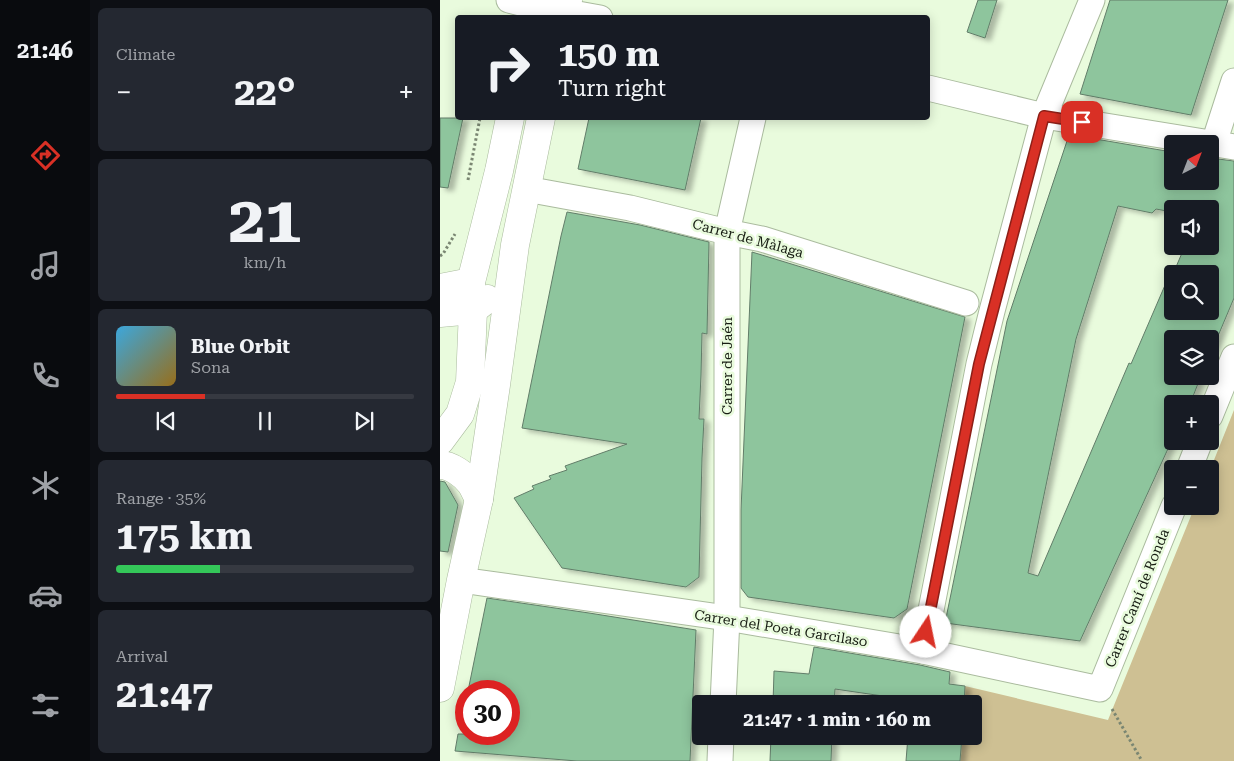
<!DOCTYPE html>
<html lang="en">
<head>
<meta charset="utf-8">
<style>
  :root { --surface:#171b24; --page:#242831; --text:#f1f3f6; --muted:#9ea1a6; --line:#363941; --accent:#d93025 }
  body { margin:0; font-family:"Roboto Serif",serif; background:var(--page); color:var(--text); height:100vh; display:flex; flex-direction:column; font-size:19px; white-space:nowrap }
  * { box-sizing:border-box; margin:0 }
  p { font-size:16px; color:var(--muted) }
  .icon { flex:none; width:28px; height:28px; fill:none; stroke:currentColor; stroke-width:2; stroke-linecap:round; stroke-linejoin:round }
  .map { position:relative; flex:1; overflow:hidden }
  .side { display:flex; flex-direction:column; gap:8px; padding:8px; background:#0d0f14; width:350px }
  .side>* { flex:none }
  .banner { position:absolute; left:15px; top:15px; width:475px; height:105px; border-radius:5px; box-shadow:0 2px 12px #0003; background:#171b24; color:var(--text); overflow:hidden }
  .needle { width:32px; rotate:42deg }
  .controls { position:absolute; left:724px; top:135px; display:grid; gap:10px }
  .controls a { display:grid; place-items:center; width:55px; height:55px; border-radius:5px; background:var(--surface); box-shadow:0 2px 12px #0003; font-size:25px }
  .speed { position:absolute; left:15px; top:680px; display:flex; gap:10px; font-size:25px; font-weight:700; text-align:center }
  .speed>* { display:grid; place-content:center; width:65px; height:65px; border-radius:50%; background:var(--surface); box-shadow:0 2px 12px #0003; line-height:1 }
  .speed .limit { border:8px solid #d22; background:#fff; color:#111 }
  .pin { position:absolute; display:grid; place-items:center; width:42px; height:42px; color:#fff; margin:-21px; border-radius:10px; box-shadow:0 2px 8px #0006 }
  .me { position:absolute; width:55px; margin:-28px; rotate:11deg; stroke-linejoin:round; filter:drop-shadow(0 0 4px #0008) }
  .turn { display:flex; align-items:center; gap:18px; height:105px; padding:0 20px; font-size:22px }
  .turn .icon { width:65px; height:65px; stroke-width:2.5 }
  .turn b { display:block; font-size:35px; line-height:42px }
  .big { font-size:38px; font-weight:700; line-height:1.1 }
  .side .card { flex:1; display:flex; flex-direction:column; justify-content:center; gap:8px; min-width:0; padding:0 18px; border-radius:8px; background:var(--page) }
  .side .dial { align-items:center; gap:0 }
  .dial b { font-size:65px; line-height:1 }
  .song { display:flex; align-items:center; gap:15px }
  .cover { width:60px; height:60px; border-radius:8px; background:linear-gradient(135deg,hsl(200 70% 55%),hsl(40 70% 35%)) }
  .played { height:5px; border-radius:2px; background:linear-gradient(90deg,var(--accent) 30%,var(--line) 30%) }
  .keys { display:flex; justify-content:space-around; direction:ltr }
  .heat { display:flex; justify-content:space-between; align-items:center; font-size:28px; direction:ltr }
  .charge { height:8px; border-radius:4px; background:linear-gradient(90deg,#34c759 35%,var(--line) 0) }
  .trip { position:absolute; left:252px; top:695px; width:290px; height:50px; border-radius:5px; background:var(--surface); box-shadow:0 2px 12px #0003; font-weight:700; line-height:50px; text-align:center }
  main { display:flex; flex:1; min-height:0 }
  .tabs { display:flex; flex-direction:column; width:90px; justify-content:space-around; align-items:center; background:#090b0e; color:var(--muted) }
  .tabs .icon { width:35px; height:35px }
  .tabs .on { color:var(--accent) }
  .tabs b { font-size:22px; color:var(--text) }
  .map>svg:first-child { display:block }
  .green { fill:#cec093 }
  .building { fill:#8ec59d; stroke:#627d69; fill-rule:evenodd; filter:url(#shadow) }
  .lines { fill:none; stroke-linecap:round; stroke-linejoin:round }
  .street-casing { stroke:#aabb9e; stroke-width:27 }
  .secondary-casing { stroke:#aabb9e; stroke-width:29 }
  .path { stroke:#7a8672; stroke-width:3; stroke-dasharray:2.5 2.5; stroke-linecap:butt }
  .street { stroke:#fff; stroke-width:25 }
  .secondary { stroke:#fff; stroke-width:28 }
  .route-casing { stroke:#8d1f18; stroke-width:12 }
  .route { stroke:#d93025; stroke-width:9 }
  .labels { text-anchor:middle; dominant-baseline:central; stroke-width:5; stroke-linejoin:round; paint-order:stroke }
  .street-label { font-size:14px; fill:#171d13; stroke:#e9fbdd }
</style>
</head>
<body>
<main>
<nav class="tabs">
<b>21:46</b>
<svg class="icon on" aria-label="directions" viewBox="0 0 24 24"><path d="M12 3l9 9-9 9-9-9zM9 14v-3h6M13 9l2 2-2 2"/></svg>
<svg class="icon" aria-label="music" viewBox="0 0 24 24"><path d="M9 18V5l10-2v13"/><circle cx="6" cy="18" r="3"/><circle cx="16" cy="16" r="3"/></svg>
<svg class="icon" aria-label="phone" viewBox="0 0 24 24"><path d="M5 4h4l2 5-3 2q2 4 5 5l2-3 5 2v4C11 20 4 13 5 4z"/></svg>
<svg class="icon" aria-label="climate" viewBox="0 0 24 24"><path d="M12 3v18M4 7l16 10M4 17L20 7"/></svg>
<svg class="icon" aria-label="car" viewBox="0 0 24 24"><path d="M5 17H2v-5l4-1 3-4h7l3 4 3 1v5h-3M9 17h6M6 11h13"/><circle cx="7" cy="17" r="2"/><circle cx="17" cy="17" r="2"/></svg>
<svg class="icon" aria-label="filters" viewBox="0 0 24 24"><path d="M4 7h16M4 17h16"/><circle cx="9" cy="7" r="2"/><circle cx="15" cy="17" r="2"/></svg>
</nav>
<section class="side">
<div class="card"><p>Climate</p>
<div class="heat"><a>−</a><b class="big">22°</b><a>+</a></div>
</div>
<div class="card dial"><b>21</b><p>km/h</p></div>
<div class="card">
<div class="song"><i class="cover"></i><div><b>Blue Orbit</b><p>Sona</p></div></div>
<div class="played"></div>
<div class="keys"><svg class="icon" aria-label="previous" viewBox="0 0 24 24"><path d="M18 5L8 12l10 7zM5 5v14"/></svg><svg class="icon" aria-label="pause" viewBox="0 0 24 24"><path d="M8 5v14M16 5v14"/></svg><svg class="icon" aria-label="next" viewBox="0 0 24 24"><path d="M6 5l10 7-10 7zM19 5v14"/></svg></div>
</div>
<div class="card"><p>Range · 35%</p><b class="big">175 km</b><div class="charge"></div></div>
<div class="card"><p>Arrival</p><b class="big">21:47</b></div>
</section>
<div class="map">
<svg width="794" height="761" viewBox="0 0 794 761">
  <defs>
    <filter id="shadow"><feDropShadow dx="5.5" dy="3" stdDeviation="2.5" flood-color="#0004"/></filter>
  </defs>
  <rect width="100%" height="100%" fill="#e9fbdd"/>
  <path class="green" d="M794,410v351h-274l2,-25h12v-32h-10l1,-18 143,34 87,-214h15v-36z"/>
  <g class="building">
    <path d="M538,0h19l-12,38 -18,-6z"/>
    <path d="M670,0h118l-37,115 -111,-21z"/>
    <path d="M0,118h23l-15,70 -8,-1z"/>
    <path d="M149,118h112l-16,72 -107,-21z"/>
    <path d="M632,135l100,17v29h38v-23l24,3v137l-24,57v-16h-38v37h29l-11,28h-18v36l-92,201 -135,-18 62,-302 61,-183zM678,206l34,7 4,-4 16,3v-3h38v37h-25l-12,28h37v37h-38v-42l-41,95 -2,-1 -91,213 -10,-3 48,-234z"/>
    <path d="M127,212l73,13 69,17 -2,92 -5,-1 -1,42 -2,44h5l-2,39 -3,119 -13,10 -124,-19 -48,-70 20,-9 -2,-3 19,-7 -2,-3 18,-6 -2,-4 62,-22 -105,-16 39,-192z"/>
    <path d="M312,252l213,65 -58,292 -13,9 -146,-21 -7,-9v-78z"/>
    <path d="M0,481l5,1 13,23 -10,47 -8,-1z"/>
    <path d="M47,598l102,15 107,17 -6,131h-113l-122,-10 3,-17h51v-43h-41z"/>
    <path d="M374,647l106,18 30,7 -1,12 16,2 -1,18h-54v-4l-75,-11 -1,15h-61l1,-33 35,3z"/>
    <path d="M331,736h61l-1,25h-61z"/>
    <path d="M468,736h54l-2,25h-54z"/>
  </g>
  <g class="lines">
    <defs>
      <g id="street">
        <path d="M69,0l24,6 67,12"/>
        <path d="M488,88l116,28 190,31"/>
        <path d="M774,143l20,-62"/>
        <path d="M86,189l104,19 97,24 35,7 204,64"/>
        <path d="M770,416l24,-59"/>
        <path d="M749,469l11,-28"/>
        <path d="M21,580l266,38 196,33 177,38 74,-183"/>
        <path d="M483,651l56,-287 13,-53 52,-195 48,-116"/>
        <path d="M283,704l4,-86v-386l26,-114"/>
        <path d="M280,761l1,-25"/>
      </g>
      <g id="secondary">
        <path d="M91,18l4,-18"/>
        <path d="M123,18l5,-18"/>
        <path d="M0,288l31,-6"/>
        <path d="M0,313l33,-3 14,-11"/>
        <path d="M0,441l20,-27 10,-32 3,-72 -2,-28 28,-111 11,-53"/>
        <path d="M0,465c11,0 25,10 31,19 3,4 5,10 8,15"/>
        <path d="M0,688l21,-108 18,-81 17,-114 19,-140 26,-127"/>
      </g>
    </defs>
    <use href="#street" class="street-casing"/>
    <use href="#secondary" class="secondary-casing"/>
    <g class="path">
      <path d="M28,180l12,-62"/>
      <path d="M0,256l3,-2 12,-20"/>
      <path d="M672,709l30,52"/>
    </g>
    <use href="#street" class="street"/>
    <use href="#secondary" class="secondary"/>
  </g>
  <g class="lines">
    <defs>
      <path id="route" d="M486,632l53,-268 65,-248 38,6"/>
    </defs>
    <use href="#route" class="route-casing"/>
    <use href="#route" class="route"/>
  </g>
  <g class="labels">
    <g class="street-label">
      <text transform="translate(308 238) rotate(15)">Carrer de Màlaga</text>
      <text transform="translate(287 366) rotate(-90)">Carrer de Jaén</text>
      <text transform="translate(697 598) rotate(-68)">Carrer Camí de Ronda</text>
      <text transform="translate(341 628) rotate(9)">Carrer del Poeta Garcilaso</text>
    </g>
  </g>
</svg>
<div class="controls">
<a><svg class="needle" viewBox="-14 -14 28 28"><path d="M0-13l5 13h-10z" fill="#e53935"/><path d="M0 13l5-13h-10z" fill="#9ea1a6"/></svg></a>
<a><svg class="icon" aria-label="sound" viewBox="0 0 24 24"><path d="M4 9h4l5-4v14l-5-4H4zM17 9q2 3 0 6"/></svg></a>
<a><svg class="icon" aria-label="search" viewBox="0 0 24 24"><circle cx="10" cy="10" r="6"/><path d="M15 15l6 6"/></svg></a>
<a><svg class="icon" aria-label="layers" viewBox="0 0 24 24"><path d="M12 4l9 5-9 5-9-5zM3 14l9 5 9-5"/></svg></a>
<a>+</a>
<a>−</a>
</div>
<div class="speed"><div class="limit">30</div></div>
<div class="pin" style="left:642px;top:122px;background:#d93025"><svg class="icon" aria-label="arrive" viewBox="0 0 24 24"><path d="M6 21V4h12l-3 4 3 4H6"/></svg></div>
<svg class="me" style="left:486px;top:632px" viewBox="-20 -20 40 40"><circle r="19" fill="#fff"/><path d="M0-13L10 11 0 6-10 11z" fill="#d93025"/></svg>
<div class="trip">21:47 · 1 min · 160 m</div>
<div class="banner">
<div class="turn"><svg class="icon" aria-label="right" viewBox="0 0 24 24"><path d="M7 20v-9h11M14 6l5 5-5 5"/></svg><div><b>150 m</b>Turn right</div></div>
</div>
</div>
</main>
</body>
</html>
